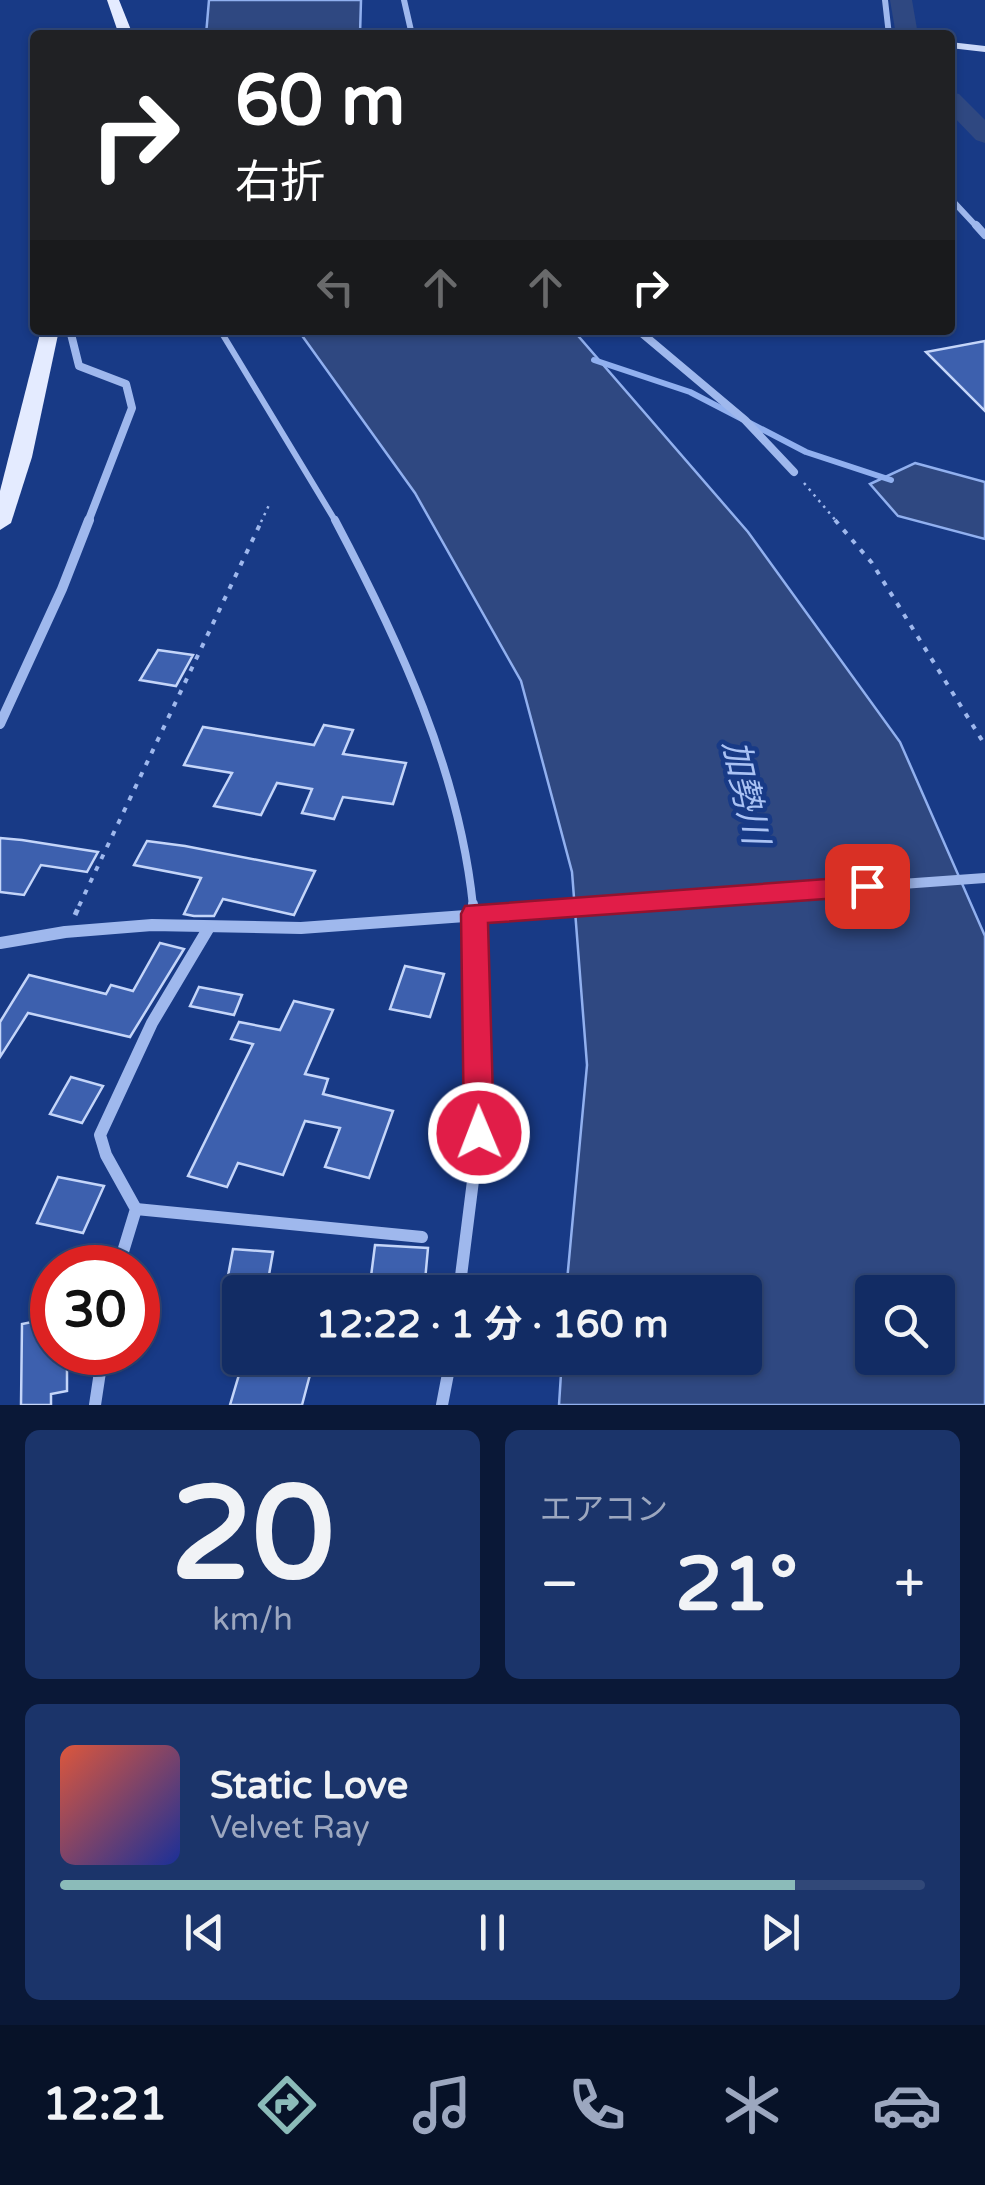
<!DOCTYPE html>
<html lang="ja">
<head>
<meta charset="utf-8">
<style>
  :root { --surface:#122c64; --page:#1b346a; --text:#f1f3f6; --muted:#9ca7bf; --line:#314878; --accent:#8bbbb9 }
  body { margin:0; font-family:"Varela Round","Noto Sans JP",sans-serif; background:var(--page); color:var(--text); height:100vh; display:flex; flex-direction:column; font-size:38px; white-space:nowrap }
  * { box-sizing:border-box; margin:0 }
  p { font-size:32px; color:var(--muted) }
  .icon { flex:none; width:55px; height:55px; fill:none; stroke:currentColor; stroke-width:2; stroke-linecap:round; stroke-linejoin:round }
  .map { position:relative; height:1405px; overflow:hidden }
  .details { display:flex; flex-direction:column; gap:25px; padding:25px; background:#0a1837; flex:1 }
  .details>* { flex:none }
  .top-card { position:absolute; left:30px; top:30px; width:925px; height:305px; border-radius:10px; box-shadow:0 2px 8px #0004,0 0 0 2px var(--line); background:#202124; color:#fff; overflow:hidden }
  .controls { position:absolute; left:855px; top:1275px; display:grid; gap:20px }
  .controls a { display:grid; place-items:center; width:100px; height:100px; border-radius:10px; background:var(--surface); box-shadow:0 2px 8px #0004,0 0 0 2px var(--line); font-size:50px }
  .speed { position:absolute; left:30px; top:1245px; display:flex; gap:20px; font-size:50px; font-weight:700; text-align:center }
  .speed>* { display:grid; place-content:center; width:130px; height:130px; border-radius:50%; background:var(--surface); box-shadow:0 2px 8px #0004,0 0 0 2px var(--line); line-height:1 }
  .speed .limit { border:15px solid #d22; background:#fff; color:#111 }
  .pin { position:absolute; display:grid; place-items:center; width:85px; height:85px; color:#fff; margin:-42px; border-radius:20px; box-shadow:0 5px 15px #0006 }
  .me { position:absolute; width:110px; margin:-55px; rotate:359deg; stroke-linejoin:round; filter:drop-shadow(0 0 8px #0008) }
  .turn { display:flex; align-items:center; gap:35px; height:210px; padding:0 40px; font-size:45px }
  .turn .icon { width:130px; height:130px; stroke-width:2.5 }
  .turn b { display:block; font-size:70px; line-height:85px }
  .lanes { display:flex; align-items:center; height:95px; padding:0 40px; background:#0003; justify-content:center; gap:50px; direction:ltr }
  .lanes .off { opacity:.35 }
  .big { font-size:75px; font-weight:700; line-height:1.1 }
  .details .widget { flex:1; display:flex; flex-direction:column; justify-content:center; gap:15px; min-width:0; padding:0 35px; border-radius:15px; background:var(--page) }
  .details .dial { align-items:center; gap:0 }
  .dial b { font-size:130px; line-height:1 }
  .song { display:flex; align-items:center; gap:30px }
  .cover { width:120px; height:120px; border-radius:15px; background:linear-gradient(135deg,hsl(10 70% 55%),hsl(230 70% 35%)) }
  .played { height:10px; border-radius:5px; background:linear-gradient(90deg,var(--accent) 85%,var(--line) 85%) }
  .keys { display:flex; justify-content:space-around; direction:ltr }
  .heat { display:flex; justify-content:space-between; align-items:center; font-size:55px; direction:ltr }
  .details .tiles { flex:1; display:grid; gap:25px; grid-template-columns:1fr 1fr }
  .widget:last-child { grid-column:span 2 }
  .trip { position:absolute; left:222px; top:1275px; width:540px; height:100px; border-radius:10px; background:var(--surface); box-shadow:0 2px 8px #0004,0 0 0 2px var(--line); font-weight:700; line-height:100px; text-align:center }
  .tabs { display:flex; height:160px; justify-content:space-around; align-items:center; background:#071228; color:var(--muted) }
  .tabs .icon { width:70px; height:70px }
  .tabs .active { color:var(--accent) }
  .tabs b { font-size:45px; color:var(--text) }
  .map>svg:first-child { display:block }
  .water { fill:#2f4881; stroke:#91b0ef; stroke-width:2.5; fill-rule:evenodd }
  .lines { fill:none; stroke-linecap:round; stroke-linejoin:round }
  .stream { stroke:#91b0ef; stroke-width:6 }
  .river { fill:#2f4881; fill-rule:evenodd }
  .building { fill:#3d60ae; stroke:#c4d5f9; stroke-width:2.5 }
  .path-far2 { stroke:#9fb8ed; stroke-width:2.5; stroke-dasharray:2.5 5; stroke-linecap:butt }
  .path-far1 { stroke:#9fb8ed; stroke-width:4; stroke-dasharray:5 8; stroke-linecap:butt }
  .path { stroke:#9fb8ed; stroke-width:5; stroke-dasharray:6 10; stroke-linecap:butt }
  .lane-far2 { stroke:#9fb8ed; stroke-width:6 }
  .lane-far1 { stroke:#9fb8ed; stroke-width:8 }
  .lane { stroke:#9fb8ed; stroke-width:10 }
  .street-far3 { stroke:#9fb8ed; stroke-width:6 }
  .street-far2 { stroke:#9fb8ed; stroke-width:8 }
  .street-far1 { stroke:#9fb8ed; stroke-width:10 }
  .street { stroke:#9fb8ed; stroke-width:12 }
  .secondary { fill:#cbd9f9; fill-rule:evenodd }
  .primary { fill:#e4ebff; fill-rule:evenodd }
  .route { fill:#e11d48; stroke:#92132f; stroke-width:2.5 }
  .labels { text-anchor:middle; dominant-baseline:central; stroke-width:9; stroke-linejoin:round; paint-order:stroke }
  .water-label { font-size:35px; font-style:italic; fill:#aac2f4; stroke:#183a86 }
</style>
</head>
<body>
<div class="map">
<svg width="985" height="1405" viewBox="0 0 985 1405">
  <rect width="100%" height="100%" fill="#183a86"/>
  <g class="water">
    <path d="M209,0h152l-1,35h-154z"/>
    <path d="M298,330h275l175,202 152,210 85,194v469h-426l3,-47h183v-66h-179l21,-227 -15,-193 -51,-191 -106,-188zM872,1292h66v66h-66z"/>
    <path d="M915,463l70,19v57l-87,-23 -28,-32z"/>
  </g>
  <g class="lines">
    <path class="stream" d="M594,360l96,32 116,60 85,28"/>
    <g class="river">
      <path d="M890,0h22l6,35h-22z"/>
      <path d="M950,92l9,2 26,26v23l-9,-3 -26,-27z"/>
    </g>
  </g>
  <g class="building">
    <path d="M985,341v70l-59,-59z"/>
    <path d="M158,650l35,5 -17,31 -36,-6z"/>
    <path d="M324,725l29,5 -10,24 63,9 -13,41 -50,-7 -9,22 -32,-6 10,-24 -35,-6 -16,32 -47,-9 18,-33 -48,-8 19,-38 111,18z"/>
    <path d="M0,838l22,2 76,12 -11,20 -46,-7 -17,30 -24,-3z"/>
    <path d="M147,841l38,5 130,25 -21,44 -71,-16 -9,17h-20l-10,-2 17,-36 -67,-13z"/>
    <path d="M160,943l24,6 -54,88 -102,-24 -28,44v-35l29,-47 77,19 5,-9 22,6z"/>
    <path d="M405,966l39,8 -14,43 -40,-8z"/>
    <path d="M199,987l43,8 -8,20 -44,-9z"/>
    <path d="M294,1001l39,9 -28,64 23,5 -5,15 70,17 -24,67 -44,-11 15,-39 -35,-7 -22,54 -45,-12 -11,24 -39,-11 65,-132 -22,-5 8,-17 41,8z"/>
    <path d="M71,1077l32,9 -21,37 -32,-9z"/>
    <path d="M58,1177l46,9 -21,47 -46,-10z"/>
    <path d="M375,1245l53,3 -4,44h-55z"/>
    <path d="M233,1249l40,3 -7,40h-41z"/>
    <path d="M52,1318v34h15v39l-16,3v11h-30l1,-81z"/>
    <path d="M244,1358l68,9 -10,38h-72z"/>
  </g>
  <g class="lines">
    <g class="path-far2">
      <path d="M804,483l33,39"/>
      <path d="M261,522l8,-17"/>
    </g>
    <g class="path-far1">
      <path d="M835,520l37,43 113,182"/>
      <path d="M79,906l183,-386"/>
    </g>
    <path class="path" d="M75,915l5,-11"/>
    <path class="lane-far2" d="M220,330l116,192"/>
    <path class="lane-far1" d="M335,520c64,121 124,249 138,386"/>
    <path class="lane" d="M473,904l1,9"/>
    <g class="street-far3">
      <path d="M404,0l8,35"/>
      <path d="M885,0l4,35"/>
      <path d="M950,198l28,30"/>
    </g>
    <g class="street-far2">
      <path d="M976,225l9,10"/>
      <path d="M70,330l9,36 47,18 6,24 -44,114"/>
      <path d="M638,330l107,90 49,52"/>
    </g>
    <g class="street-far1">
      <path d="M0,724l62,-135 27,-69"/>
      <path d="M598,906l387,-28"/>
    </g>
    <g class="street">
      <path d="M0,943l65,-11 87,-7 149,3 331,-24"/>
      <path d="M136,1209l286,28"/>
      <path d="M118,1268l18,-59 -30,-54 -6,-20 52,-112 56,-94"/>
      <path d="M459,1292l20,-159 -5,-220"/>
      <path d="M95,1405l8,-53"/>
      <path d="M442,1405l9,-47"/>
    </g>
    <path class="secondary" d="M950,42l35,4v6l-35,-4z"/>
    <g class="primary">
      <path d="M107,0h12l14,35h-14z"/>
      <path d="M41,330h18l-27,127 -21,66 -11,7v-39z"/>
    </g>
  </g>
  <path class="route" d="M867,876l9,3 4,7 -4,7 -9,3 -379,27 6,210 -5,9 -10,4 -10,-4 -5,-9 -3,-219 4,-8z"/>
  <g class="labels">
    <g class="water-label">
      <text transform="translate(745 792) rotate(78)">加勢川</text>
    </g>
  </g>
</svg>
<div class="controls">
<a><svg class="icon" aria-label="search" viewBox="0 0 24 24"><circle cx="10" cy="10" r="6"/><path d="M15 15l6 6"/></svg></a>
</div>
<div class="speed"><div class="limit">30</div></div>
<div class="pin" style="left:867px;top:886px;background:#d93025"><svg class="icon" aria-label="arrive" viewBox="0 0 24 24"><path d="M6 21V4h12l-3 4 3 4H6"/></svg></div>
<svg class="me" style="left:479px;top:1133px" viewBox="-20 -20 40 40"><circle r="17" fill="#e11d48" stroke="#fff" stroke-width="3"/><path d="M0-11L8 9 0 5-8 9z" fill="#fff"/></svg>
<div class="trip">12:22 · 1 分 · 160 m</div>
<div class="top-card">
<div class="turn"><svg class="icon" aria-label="right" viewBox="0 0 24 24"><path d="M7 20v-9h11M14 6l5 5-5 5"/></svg><div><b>60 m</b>右折</div></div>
<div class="lanes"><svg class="icon off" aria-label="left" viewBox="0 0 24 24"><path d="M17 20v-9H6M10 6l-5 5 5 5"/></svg><svg class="icon off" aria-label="ahead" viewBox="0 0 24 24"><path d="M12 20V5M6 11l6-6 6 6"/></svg><svg class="icon off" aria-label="ahead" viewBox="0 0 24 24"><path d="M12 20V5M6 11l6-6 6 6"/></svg><svg class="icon" aria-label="right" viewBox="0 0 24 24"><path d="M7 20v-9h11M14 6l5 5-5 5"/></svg></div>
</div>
</div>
<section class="details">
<div class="tiles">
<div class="widget dial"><b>20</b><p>km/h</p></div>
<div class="widget"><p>エアコン</p>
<div class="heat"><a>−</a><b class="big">21°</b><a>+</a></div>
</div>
<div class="widget">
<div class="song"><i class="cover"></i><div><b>Static Love</b><p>Velvet Ray</p></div></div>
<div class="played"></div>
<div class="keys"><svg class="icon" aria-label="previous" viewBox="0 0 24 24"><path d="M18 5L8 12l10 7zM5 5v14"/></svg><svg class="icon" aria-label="pause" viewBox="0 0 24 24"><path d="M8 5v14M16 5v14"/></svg><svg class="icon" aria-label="next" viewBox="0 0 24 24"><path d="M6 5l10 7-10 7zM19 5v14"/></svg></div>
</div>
</div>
</section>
<nav class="tabs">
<b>12:21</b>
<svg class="icon active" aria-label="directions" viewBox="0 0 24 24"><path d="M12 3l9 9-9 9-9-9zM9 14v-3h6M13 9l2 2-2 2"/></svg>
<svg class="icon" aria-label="music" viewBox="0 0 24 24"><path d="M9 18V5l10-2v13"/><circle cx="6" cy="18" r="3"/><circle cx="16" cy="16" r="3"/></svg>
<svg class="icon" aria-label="phone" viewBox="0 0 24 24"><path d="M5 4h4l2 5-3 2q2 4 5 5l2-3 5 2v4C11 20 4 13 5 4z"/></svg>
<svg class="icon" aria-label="climate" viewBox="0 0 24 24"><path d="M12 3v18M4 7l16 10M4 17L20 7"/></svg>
<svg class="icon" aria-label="car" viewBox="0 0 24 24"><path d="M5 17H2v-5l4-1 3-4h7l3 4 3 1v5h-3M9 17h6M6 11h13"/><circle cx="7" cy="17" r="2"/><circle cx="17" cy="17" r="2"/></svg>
</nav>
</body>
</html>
